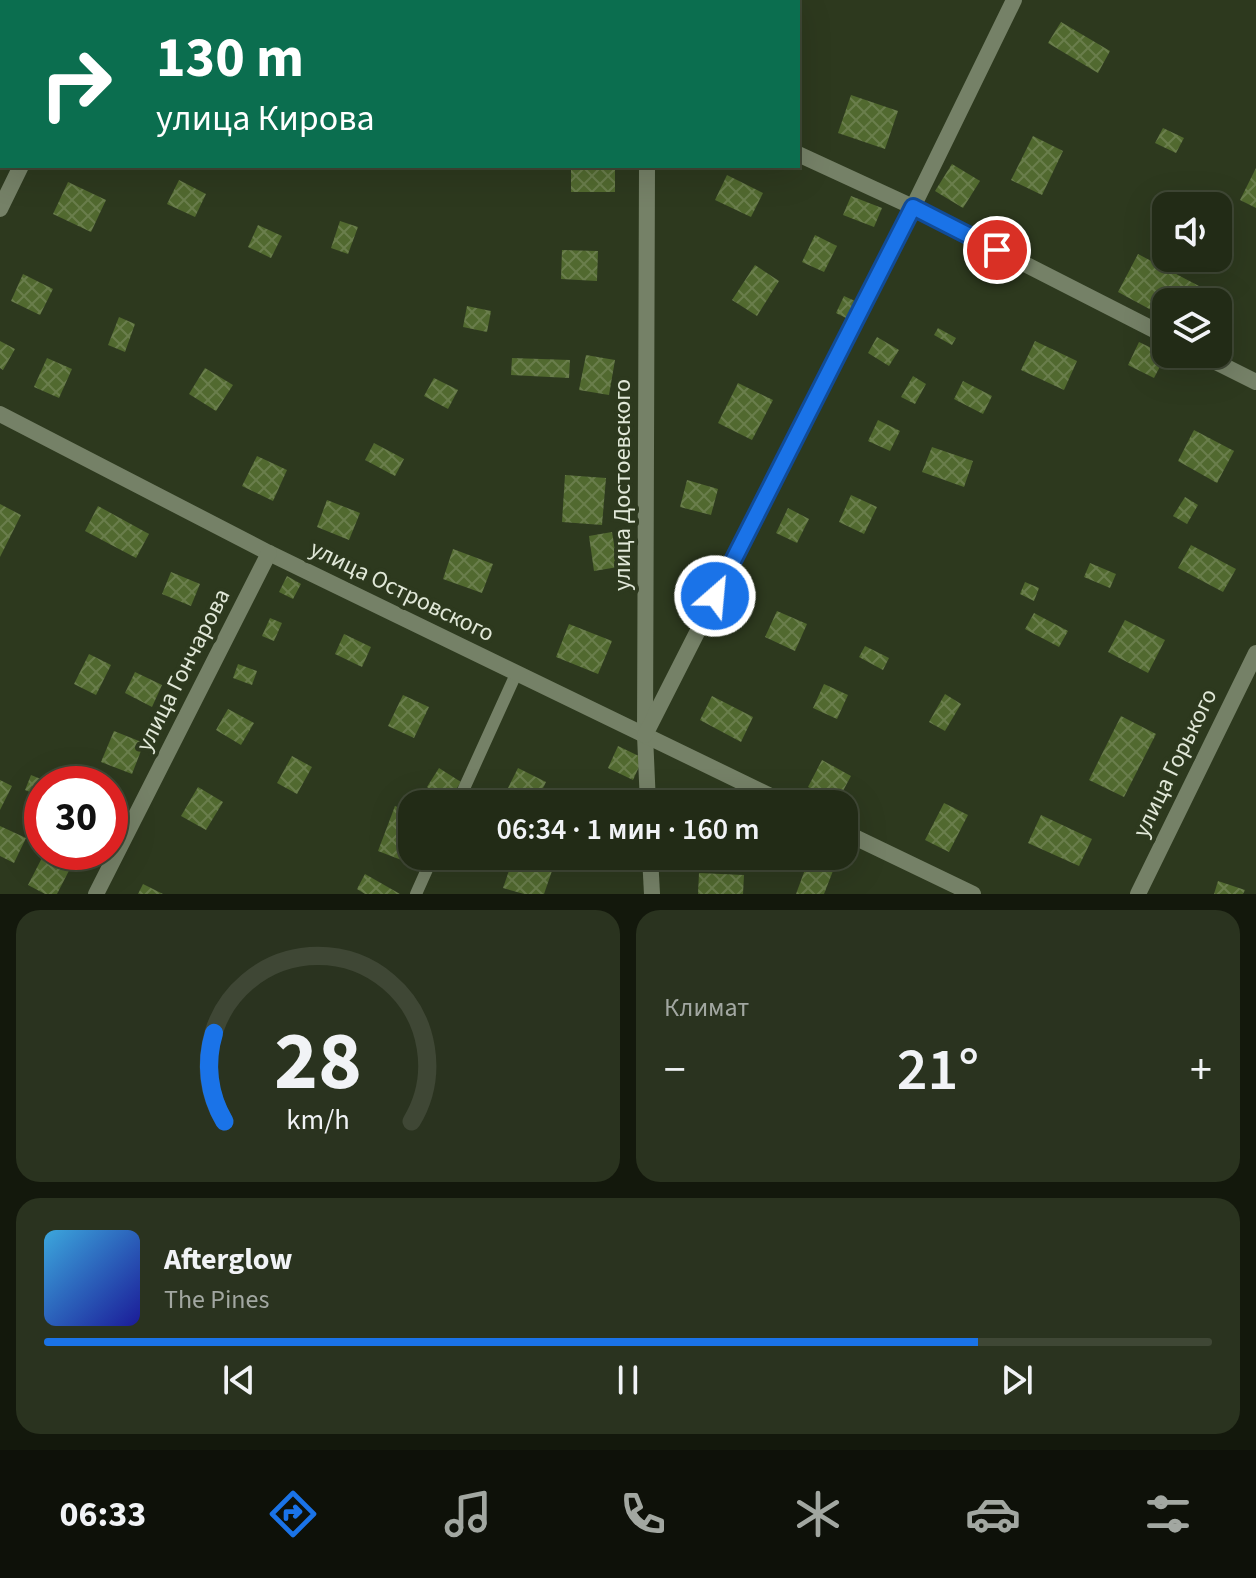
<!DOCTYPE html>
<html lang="ru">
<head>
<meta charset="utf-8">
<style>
  :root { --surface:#222b16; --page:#2a331f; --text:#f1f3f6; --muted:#a2a7a1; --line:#3f4735; --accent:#1a73e8 }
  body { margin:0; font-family:"Source Sans 3",sans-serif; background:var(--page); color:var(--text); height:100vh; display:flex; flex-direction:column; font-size:30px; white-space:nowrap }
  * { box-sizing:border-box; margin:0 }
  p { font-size:26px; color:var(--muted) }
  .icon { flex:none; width:44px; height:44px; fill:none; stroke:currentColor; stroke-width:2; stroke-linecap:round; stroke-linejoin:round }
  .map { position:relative; height:894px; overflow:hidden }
  .details { display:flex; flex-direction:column; gap:16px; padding:16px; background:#13180c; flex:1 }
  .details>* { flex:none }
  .guide { position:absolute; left:0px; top:0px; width:800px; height:168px; box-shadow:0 8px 32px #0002,0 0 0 2px var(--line); background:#0b6e4f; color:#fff; overflow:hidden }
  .tools { position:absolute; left:1152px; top:192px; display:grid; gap:16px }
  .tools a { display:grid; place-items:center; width:80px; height:80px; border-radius:16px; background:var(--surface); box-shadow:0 8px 32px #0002,0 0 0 2px var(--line); font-size:40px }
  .speed { position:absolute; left:24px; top:766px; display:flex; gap:16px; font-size:40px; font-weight:700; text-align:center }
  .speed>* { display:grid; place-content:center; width:104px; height:104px; border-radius:50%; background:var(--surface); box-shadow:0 8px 32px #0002,0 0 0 2px var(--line); line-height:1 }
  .speed .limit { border:12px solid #d22; background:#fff; color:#111 }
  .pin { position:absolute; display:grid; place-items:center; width:68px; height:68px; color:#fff; margin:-34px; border:4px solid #fff; border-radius:50%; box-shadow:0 2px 8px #0007 }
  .me { position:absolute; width:88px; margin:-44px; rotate:27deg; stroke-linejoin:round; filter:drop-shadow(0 0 6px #0008) }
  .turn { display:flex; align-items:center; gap:28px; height:168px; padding:0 24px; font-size:36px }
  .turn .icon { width:104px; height:104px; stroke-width:2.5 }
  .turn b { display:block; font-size:56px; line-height:68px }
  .big { font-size:60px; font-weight:600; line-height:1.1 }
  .details .card { flex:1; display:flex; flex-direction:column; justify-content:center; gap:12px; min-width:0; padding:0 28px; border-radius:24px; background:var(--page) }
  .details .dial { align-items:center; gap:0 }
  .dial svg { height:208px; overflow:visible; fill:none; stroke:var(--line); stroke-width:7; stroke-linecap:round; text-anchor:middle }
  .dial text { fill:var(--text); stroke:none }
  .song { display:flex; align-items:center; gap:24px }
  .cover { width:96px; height:96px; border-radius:12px; background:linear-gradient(135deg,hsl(200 70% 55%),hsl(240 70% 35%)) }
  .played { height:8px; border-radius:4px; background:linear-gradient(90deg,var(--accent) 80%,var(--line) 80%) }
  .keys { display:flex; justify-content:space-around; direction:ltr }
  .heat { display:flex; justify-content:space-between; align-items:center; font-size:44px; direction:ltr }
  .details .tiles { flex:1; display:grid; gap:16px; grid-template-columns:1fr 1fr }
  .card:last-child { grid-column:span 2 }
  .trip { position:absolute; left:398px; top:790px; width:460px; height:80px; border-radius:24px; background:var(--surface); box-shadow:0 8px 32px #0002,0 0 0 2px var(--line); font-weight:600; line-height:80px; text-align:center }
  .tabs { display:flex; height:128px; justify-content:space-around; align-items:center; background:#0e1109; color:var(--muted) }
  .tabs .icon { width:56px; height:56px }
  .tabs .active { color:var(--accent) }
  .tabs b { font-size:36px; color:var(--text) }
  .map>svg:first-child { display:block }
  .building { fill:url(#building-cross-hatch) }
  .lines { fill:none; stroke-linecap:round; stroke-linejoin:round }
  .service { stroke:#758167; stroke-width:12 }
  .minor { stroke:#758167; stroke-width:16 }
  .route-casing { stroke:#114b97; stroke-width:20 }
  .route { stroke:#1a73e8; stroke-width:14 }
  .labels { text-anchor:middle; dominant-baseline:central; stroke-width:8; stroke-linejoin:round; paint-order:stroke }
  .street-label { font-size:24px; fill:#e1e8d8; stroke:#2d391e }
</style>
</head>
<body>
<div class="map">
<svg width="1256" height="894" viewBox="0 0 1256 894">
  <defs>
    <pattern id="building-cross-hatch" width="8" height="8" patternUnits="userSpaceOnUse" patternTransform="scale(2)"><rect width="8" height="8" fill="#51692f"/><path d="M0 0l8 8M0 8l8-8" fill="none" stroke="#6a7e4c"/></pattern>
  </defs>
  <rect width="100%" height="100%" fill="#2d391e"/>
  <g class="building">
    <path d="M1061,22l49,29 -12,22 -50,-30z"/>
    <path d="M851,95l47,16 -13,38 -47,-16z"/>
    <path d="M1163,128l21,10 -8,15 -21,-10z"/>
    <path d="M1033,136l30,15 -21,44 -31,-15z"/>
    <path d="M952,164l28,17 -17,27 -28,-17z"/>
    <rect x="571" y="166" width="44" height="26"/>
    <path d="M1256,168v40l-16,-8z"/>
    <path d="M727,175l36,18 -12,24 -36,-17z"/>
    <path d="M179,180l27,14 -11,23 -28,-13z"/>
    <path d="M68,182l38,18 -15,32 -38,-18z"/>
    <path d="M851,196l31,12 -8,19 -31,-12z"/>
    <path d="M340,221l18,6 -10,27 -17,-6z"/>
    <path d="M258,225l24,11 -11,22 -23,-11z"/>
    <path d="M815,235l22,11 -13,26 -22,-10z"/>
    <path d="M562,250l36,1 -1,30 -36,-2z"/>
    <path d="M1138,254l80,42 -3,6h-49v16l-48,-26z"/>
    <path d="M755,265l24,16 -22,35 -25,-16z"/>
    <path d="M23,274l30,15 -13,26 -29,-14z"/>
    <path d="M844,296l11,5 -9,17 -10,-5z"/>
    <path d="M467,306l24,5 -4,21 -24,-5z"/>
    <path d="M119,317l16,7 -10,28 -17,-7z"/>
    <path d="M938,328l18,10 -4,7 -18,-10z"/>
    <path d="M877,337l22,13 -10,16 -21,-13z"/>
    <path d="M0,341l15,8 -12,21 -3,-2z"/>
    <path d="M1035,341l42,20 -13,29 -43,-20z"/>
    <path d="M1139,342l27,13 -12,23 -26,-13z"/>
    <path d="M586,355l29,5 -6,35 -30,-5z"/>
    <path d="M47,358l25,11 -13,29 -25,-11z"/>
    <path d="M512,358l58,2 -1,18 -58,-3z"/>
    <path d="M205,368l28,17 -17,26 -27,-17z"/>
    <path d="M913,376l13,8 -11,20 -14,-7z"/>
    <path d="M434,378l24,12 -10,19 -24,-13z"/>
    <path d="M963,381l29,15 -9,18 -29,-15z"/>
    <path d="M738,383l35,17 -21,40 -34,-17z"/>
    <path d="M878,420l22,11 -10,20 -22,-10z"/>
    <path d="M1194,430l40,21 -17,32 -39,-22z"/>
    <path d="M374,443l30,16 -9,17 -30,-16z"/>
    <path d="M932,447l41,14 -9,26 -42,-15z"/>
    <path d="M257,456l30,14 -14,31 -31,-15z"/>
    <path d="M565,475l41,3 -4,47 -40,-3z"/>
    <path d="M687,480l31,9 -7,26 -31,-8z"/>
    <path d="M851,495l26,12 -13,27 -25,-12z"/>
    <path d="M1185,497l13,8 -11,19 -14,-8z"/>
    <path d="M327,500l33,13 -11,27 -32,-13z"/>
    <path d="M0,504l21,11 -21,42z"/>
    <path d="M98,506l51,28 -13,24 -51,-27z"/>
    <path d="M788,508l21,11 -12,24 -21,-10z"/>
    <path d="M612,532l6,35 -24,4 -5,-35z"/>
    <path d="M1191,545l45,24 -13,23 -45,-24z"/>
    <path d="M453,549l40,15 -11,29 -39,-14z"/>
    <path d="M1090,563l26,11 -6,14 -26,-11z"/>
    <path d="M171,572l29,12 -9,22 -29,-12z"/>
    <path d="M287,576l14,8 -8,15 -14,-7z"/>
    <path d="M1025,582l14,6 -5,13 -14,-7z"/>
    <path d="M777,611l30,13 -12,27 -30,-14z"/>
    <path d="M1034,613l34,18 -9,16 -34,-18z"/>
    <path d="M270,618l12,5 -8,18 -12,-5z"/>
    <path d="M1125,620l40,20 -17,33 -40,-21z"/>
    <path d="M569,624l43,17 -14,33 -42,-17z"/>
    <path d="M344,634l27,13 -9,20 -27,-13z"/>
    <path d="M865,646l24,12 -6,12 -24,-13z"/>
    <path d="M89,654l22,11 -15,30 -22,-11z"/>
    <path d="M238,664l19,7 -5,14 -19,-7z"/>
    <path d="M135,672l27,13 -10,22 -27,-14z"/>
    <path d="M824,684l24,11 -11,24 -24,-11z"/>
    <path d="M945,694l16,10 -16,27 -16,-9z"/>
    <path d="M403,695l26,12 -15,31 -26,-12z"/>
    <path d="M712,696l41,21 -12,25 -41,-22z"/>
    <path d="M228,709l26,14 -13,22 -25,-15z"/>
    <path d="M1121,716l35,18 -32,63 -35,-17z"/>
    <path d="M114,731l30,12 -12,31 -31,-12z"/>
    <path d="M618,746l25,12 -10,22 -25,-12z"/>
    <path d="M292,756l20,11 -15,27 -20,-11z"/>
    <path d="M822,760l29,16 -14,26 -29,-15z"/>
    <path d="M439,768l22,14 -13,19 -21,-14z"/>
    <path d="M518,768l28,14 -11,22 -29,-12z"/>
    <path d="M31,775l22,9h-11v13l-17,-7z"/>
    <path d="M0,780l12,6 -12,24z"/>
    <path d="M198,787l25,15 -17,28 -25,-14z"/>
    <path d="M944,803l24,12 -19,37 -24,-12z"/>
    <path d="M395,806l17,7v28l-8,20 -26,-10z"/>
    <path d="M1041,815l51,24 -13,27 -51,-23z"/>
    <path d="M0,826l26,12 -12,25 -14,-7z"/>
    <path d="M45,852l32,3 -20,39h-12l-17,-9z"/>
    <path d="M514,856l39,12 -9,26h-20l-21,-6z"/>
    <path d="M810,856l26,7 -12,31h-28z"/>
    <path d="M699,873l45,2 -1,19h-45z"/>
    <path d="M365,874l35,20h-35l-8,-5z"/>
    <path d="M1218,881l27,9 -2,4h-29z"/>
    <path d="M143,884l20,10h-25z"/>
  </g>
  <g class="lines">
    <g class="service">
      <path d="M457,804l59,-130"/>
      <path d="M416,894l17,-38"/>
    </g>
    <g class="minor">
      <path d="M473,0l4,2"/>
      <path d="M647,0v2"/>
      <path d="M102,2l1,-2"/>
      <path d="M798,154l115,53 253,129"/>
      <path d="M647,166l-2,569 3,69"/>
      <path d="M0,209l21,-43"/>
      <path d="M1200,354l56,28"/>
      <path d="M0,414l269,139 518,251"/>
      <path d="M645,735l268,-528 101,-207"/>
      <path d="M844,832l129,62"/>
      <path d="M650,856l2,38"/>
      <path d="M96,894l173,-341"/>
      <path d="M1138,894l118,-241"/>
    </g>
  </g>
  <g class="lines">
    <defs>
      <path id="route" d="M715,596l198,-389 84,43"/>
    </defs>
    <use href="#route" class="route-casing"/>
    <use href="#route" class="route"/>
  </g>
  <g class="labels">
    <g class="street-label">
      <text transform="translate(622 485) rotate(-90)">улица Достоевского</text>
      <text transform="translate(402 591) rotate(26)">улица Островского</text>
      <text transform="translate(183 670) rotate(-63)">улица Гончарова</text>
      <text transform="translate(1175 763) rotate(-64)">улица Горького</text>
    </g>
  </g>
</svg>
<div class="tools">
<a><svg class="icon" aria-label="sound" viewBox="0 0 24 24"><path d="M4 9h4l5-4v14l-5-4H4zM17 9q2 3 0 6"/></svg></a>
<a><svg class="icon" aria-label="layers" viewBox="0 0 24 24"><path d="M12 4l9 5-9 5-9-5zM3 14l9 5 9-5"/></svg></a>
</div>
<div class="speed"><div class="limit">30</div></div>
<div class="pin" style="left:997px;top:250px;background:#d93025"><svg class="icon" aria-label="arrive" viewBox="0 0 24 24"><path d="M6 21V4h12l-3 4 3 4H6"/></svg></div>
<svg class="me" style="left:715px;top:596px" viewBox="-20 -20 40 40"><circle r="17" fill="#1a73e8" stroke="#fff" stroke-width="3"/><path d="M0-11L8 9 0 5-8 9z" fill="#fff"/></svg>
<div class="trip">06:34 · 1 мин · 160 m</div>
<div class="guide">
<div class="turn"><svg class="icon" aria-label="right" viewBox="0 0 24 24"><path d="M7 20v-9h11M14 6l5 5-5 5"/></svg><div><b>130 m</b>улица Кирова</div></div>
</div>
</div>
<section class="details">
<div class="tiles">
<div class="card dial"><svg viewBox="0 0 100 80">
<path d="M14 69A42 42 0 1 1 86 69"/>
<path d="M14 69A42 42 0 0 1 10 35" stroke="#1a73e8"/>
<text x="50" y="56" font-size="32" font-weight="700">28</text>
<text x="50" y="72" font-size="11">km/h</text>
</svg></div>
<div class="card"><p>Климат</p>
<div class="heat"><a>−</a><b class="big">21°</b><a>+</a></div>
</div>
<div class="card">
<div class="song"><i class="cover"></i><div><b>Afterglow</b><p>The Pines</p></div></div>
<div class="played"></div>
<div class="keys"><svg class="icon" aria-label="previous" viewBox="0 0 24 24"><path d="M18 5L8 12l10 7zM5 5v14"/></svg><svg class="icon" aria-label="pause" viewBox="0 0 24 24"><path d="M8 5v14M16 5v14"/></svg><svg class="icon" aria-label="next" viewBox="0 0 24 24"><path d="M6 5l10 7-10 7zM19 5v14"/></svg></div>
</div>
</div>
</section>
<nav class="tabs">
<b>06:33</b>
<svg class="icon active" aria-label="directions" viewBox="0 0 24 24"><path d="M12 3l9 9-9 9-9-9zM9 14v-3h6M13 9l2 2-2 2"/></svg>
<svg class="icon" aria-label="music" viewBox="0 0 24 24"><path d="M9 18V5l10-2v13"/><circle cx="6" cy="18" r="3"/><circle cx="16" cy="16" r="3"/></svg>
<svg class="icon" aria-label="phone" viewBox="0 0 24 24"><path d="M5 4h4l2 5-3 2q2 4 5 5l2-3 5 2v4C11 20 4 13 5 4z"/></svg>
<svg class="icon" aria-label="climate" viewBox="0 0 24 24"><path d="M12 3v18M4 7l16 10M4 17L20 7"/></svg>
<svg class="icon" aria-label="car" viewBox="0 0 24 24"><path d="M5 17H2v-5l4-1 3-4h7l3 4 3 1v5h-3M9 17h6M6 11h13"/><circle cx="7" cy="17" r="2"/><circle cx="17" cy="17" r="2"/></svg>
<svg class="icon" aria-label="filters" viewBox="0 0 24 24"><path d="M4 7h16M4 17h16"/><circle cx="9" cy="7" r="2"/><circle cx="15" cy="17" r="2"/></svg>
</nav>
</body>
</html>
